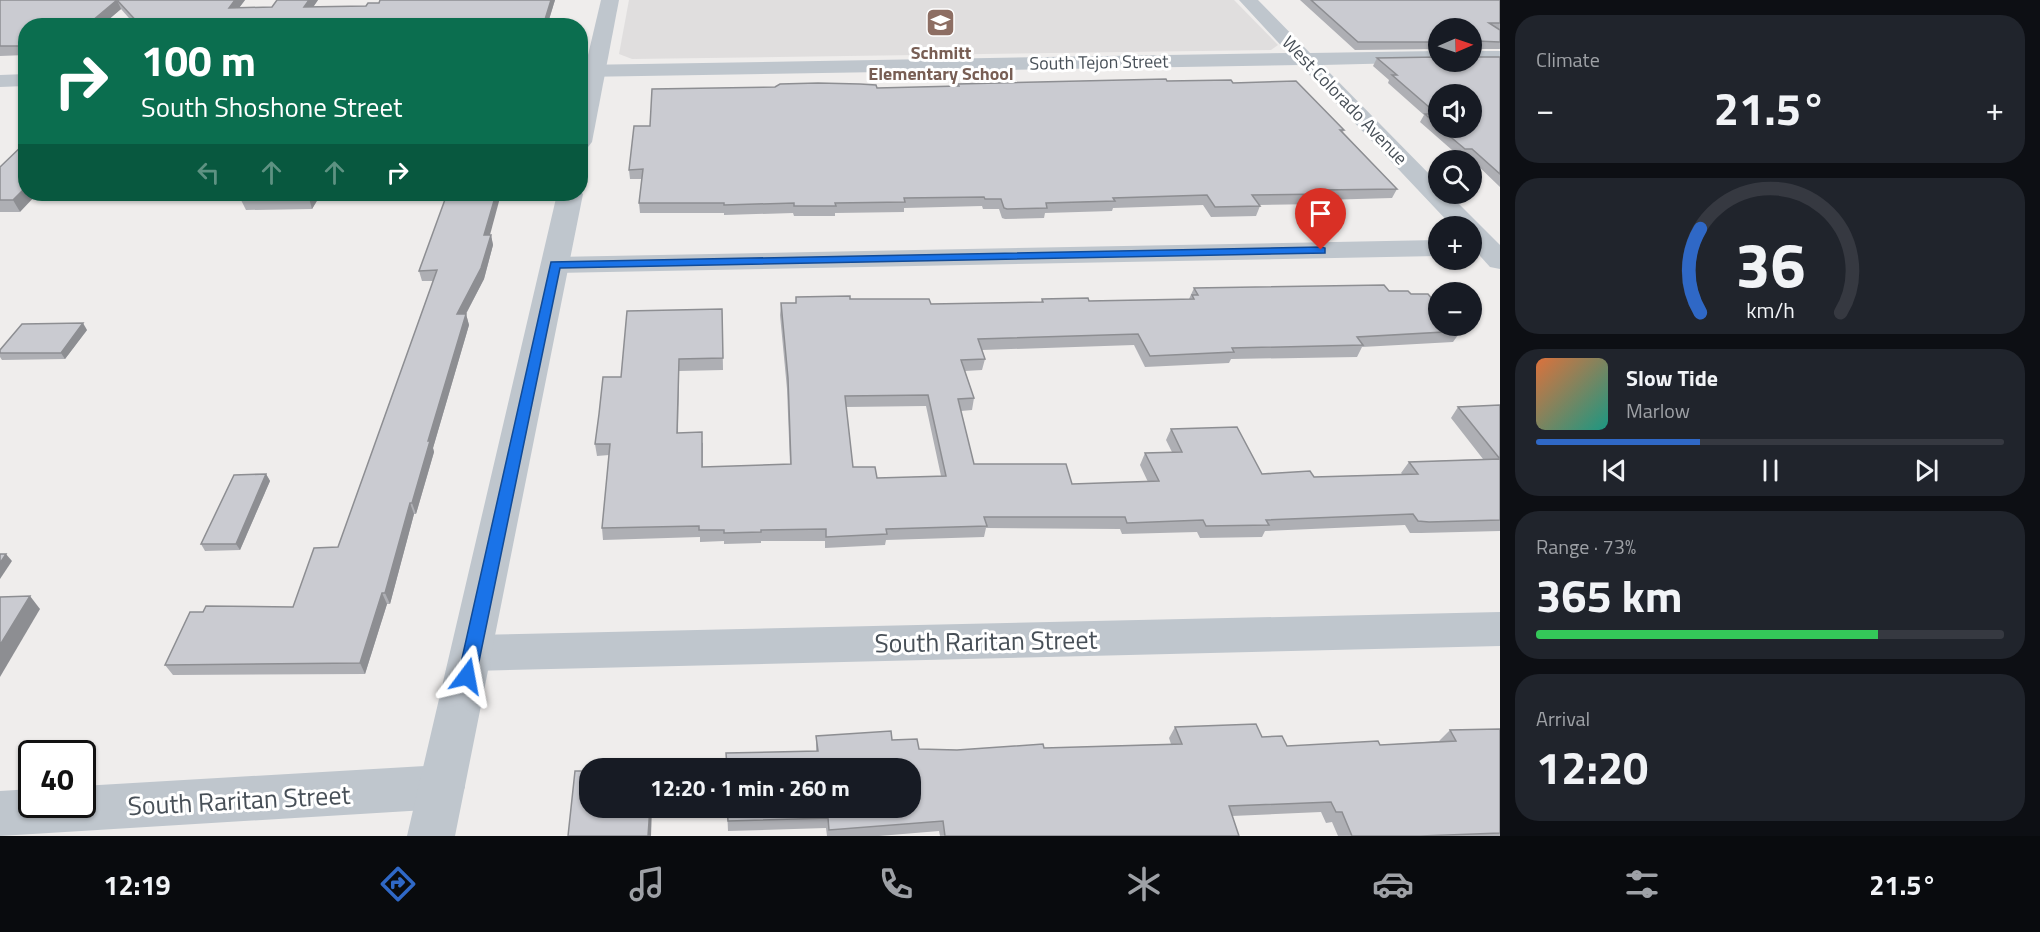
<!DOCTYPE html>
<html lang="en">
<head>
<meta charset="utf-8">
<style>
  :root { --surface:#171b24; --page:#20242c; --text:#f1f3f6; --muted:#9ea1a6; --line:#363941; --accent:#2f68c6 }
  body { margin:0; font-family:"Titillium Web",sans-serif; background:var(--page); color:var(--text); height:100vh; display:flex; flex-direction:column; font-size:22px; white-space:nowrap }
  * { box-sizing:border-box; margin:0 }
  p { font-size:20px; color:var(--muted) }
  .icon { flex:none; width:33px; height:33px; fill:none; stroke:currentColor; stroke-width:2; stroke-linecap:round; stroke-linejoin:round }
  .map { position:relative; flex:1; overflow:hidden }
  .drawer { display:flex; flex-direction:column; gap:15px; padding:15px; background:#0d0f14; width:540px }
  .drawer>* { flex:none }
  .banner { position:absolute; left:18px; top:18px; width:570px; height:183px; border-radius:24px; box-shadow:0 2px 4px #0004; background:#0b6e4f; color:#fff; overflow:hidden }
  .needle { width:39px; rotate:88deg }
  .buttons { position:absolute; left:1428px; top:18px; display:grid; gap:12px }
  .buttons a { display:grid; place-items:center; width:54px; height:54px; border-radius:50%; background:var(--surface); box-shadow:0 2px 4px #0004; font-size:30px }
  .speed { position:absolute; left:18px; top:740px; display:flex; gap:12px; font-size:30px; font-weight:700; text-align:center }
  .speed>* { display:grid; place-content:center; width:78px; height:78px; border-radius:50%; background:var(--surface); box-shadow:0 2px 4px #0004; line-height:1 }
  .speed .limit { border:3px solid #111; border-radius:9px; background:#fff; color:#111 }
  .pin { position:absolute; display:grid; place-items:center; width:51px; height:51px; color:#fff; margin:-62px -26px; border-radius:50% 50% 50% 0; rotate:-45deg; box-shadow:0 0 6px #0007 }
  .pin .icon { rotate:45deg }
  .me { position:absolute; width:66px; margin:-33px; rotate:13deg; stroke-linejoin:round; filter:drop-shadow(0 0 4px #0008) }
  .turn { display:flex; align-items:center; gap:21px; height:126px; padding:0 24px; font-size:27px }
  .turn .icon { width:78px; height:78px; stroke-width:2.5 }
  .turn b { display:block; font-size:42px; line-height:51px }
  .lanes { display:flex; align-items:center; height:57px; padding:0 24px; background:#0003; justify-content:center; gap:30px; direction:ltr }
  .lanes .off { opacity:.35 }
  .big { font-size:45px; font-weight:700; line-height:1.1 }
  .drawer .widget { flex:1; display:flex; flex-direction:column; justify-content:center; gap:9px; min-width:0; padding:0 21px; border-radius:24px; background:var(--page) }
  .drawer .dial { align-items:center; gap:0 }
  .dial svg { height:156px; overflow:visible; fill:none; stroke:var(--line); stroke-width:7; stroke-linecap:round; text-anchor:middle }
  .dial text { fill:var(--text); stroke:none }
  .song { display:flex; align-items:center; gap:18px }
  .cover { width:72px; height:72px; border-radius:9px; background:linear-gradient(135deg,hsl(20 70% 55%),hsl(170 70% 35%)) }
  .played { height:6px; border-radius:3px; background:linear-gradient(90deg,var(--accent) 35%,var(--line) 35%) }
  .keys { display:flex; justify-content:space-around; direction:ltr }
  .heat { display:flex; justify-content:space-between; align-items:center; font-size:33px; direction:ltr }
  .charge { height:9px; border-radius:4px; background:linear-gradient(90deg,#34c759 73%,var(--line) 0) }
  .trip { position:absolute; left:579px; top:758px; width:342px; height:60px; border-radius:24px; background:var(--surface); box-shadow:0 2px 4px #0004; font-weight:700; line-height:60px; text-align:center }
  .menu { display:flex; height:96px; justify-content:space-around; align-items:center; background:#090b0e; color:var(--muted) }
  .menu .icon { width:42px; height:42px }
  .menu .on { color:var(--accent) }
  .menu b { font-size:27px; color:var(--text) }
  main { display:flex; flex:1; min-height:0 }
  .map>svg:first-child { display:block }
  .education { fill:#e0dede }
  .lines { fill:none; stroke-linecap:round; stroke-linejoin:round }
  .minor { fill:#bfc6cd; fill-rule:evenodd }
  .tertiary { fill:#bfc6cd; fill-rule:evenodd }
  .wall { fill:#aeafb4; fill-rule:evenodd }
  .shaded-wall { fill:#8d8e92 }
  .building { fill:#cacbd1; stroke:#8d8e92; stroke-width:1.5; fill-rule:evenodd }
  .route { fill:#1a73e8; stroke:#114b97; stroke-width:1.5 }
  .labels { text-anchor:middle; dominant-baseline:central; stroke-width:6; stroke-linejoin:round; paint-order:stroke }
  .far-education-label { font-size:18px; font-weight:bold; fill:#785e54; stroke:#fff }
  .far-street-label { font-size:18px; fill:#474f57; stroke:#fff }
  .near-street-label { font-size:26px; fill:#474f57; stroke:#fff }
</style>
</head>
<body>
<main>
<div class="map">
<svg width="1500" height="836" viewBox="0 0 1500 836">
  <rect width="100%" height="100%" fill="#efedec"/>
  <path class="education" d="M629,0h605l44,45 -7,5 -639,9 -13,-5z"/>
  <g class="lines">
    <g class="minor">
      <path d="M1239,0h19l52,53 128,-2v11h7l-123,3 116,118v11h11l51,51v24l-10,-2 -18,-20v-21h-20l-152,-161 -720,12v-12l708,-12z"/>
      <path d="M1472,51h28v12l-35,-1h7z"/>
      <path d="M26,74v12l-26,1v-12z"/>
      <path d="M1438,240v16l-883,17 -10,-2 -4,-6 4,-6 10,-2z"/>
      <path d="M1500,612v34l-1028,25 -15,-5 -6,-13 6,-13 15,-5z"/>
      <path d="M442,765l16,6 7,16 -7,16 -16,6 -442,27v-45l32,-2v15h50v-18z"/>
    </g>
    <g class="tertiary">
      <path d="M601,0h18l-27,142 -4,5 -8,2v-60z"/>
      <path d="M580,191l3,3 -128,642h-48l150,-642h23z"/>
    </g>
  </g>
  <g class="wall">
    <path d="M0,0h245l-6,8 33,-1 46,-7 -5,7 53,-1 189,-6 -8,26h-411l-15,-17 -20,17h-75v29l-26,1z"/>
    <path d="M1300,0h200v49h-26l-2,7 -34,-28v21l-83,1z"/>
    <path d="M1500,57v130l-28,-27 -5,-3h-7l-40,-35 4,-7 -36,-32 1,-3 -16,-14 4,-8zM1438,94l34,34h-34z"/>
    <path d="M1167,81l66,2 111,47 -1,2 54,57 -5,9 -69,2 -2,4 -62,1 1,1 -4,10 -45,1 -8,-12 -90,3 -1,3 -67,2 -1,5 -39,1 -3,-1 -3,-9h-16l-1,-3 -78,2v4l-69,1v3h-41l-1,-3 -69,2v-2h-84l-1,-10 3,-24h-12l-1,-9 21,-44 227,-38 80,-2 1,-2z"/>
    <path d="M0,167l20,45h-20z"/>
    <path d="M321,194l-9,15 -66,1 -5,-10z"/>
    <path d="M490,235h1l2,10 -9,34 -18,35 3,11 -36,123 1,4 -18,62h-2l-24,90h-3l-22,70 -192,1 -8,-10 128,-58 45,-60 95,-266h-11l-3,-10z"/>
    <path d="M1194,288l195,3 22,3 50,37 -8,11 -91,5 -5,10 -126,2 -2,4 -84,4 -11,-22 -152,5 3,9 -3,11 -17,1 9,27 -2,12 -11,1 13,53 98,20 76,-2 -8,-17 5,-12 27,-1 -6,-12 5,-11 91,45 52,3 88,-3 -1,-1 8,-11 74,-3 -32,-41 7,-11 42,-2v126l-79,2h-11l-5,-8 -140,6 -3,6 -62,1 -3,-6 -75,2 -2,-5 -134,-1 -2,9 -98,3 -1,5 -60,3v-7h-64v2l-37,1v-3l-24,1v-5l-97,3 -1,-12 7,-73 -12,1 -2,-12 26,-67 101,-68 1,61 -44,1 -1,62 25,10v24l87,-3 -3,-75 -7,-74 1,-12h15v-6l54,2 81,5 110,-2 1,-3 47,2 100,-2zM926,406l15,70 -64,2 -24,-11 -7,-60z"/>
    <path d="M87,330l-22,29 -63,1 -2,-3v-7z"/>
    <path d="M266,474l4,7 -30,69 -35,1 -4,-7z"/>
    <path d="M1175,727l87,10 25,9 93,-1 59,-4 11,-11 50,-1v107h-162l-6,-14 -6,1 -5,-11 -89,4 7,20h-299l-1,-5 -60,5h-52l-1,-8 -98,3 -1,-24 89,-56v-15l76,4 27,9 38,1 87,-2 127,-4 -2,-6z"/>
  </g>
  <g class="shaded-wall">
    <path d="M117,0l4,9 -20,17h-15z"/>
    <path d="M235,0h10l-13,17 -3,-9z"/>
    <path d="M309,0h9l-11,16 -3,-9z"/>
    <path d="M551,0h4l-8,26h-4z"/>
    <path d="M26,187v7h11l-17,18 -7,-12z"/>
    <path d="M311,194h10l-9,15 -3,-11z"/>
    <path d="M496,194h5l-14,52 -3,-11z"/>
    <path d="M491,235l2,10 -9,34 -24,46 -3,-11z"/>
    <path d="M466,314l3,11 -36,123 1,4 -18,62 -4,-11 16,-62z"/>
    <path d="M83,323l4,7 -22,29 -4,-6z"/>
    <path d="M679,359v12l-2,74v-12z"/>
    <path d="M266,474l4,7 -30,69 -4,-6z"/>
    <path d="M410,503l4,11 -24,90 -5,-11z"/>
    <path d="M6,554l6,7 -12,18v-16z"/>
    <path d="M382,593l5,11 -22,70 -5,-11z"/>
    <path d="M30,596l10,13 -40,68v-32z"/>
    <path d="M650,807h2l-1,29h-3z"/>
  </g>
  <g class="building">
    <path d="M0,0h235l-6,8 43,-1 5,-7h32l-5,7 62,-1 2,-3h11l1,-3h171l-8,26h-402l-24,-26 -31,26h-60v20h-26z"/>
    <path d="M1311,0h189v23h-11l11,7v12l-24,-1 -2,11 -2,1v-25h-34v14h-80z"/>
    <path d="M1438,57v5h34v-5h28v117l-28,-25h-7l-25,-21h32v-34h-34v32l-13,-12h12l-45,-39h5l-20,-17z"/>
    <path d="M1166,79l1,2 64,-1 2,3 63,-2 48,49h-4l57,59 -75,1 4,4 -74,1 8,11 -45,1 -8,-12 -94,3 2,3 -69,2 1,5 -40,1 -3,-1 -3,-9h-16l-1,-2 -80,1 1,4 -70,1 1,3h-42v-3l-70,2v-2h-85l4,-34 -14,1 5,-44h16l2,-37 123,-2 5,-3 38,-1 42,1 16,1 1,3 82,-2 -1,-2z"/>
    <path d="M26,142v45l-13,13h-13v-33z"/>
    <path d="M245,194h66l-2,4 -68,2z"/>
    <path d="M447,194h49l-12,41h7l-10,33 -24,46h9l-38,127h2l-18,62h-2l-25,90h-3l-22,70 -195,2 25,-53h13l3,-6 87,1 21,-59 24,-1 99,-277 -18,1z"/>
    <path d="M1384,285l5,6h19l3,3h17l10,12v20h18l5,5 -104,6 6,8 -131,3 2,4 -84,4 -12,-22 -160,5 7,20 -24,1 13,38 -16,1 16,65h92l6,20 87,-3 -14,-28 37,-1 -11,-23 66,-2 25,47 48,-3 4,6 104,-3 -9,-12 91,-3v61l-71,2 -11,-1 -5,-7 -147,6 3,5 -63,1 -3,-6 -76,3 -2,-6h-141l3,9 -101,3 1,5 -61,3v-8l-65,1v2l-37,1v-3h-25v-4l-97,2 8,-84h-15l4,-30 4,-37h18l6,-66 95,-2 1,49 -44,1 -2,74 25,-1v35l89,-3 -3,-86 -7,-75h15v-6l54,-1v3h79l2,5 112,-2 -1,-3 46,-1 1,3 105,-2 -2,-4h6l-4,-7zM928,395l18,81 -69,2 -2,-11h-22l-8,-71z"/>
    <path d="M83,323l-22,30h-61v-3l22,-26z"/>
    <path d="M1500,405v54l-42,-52z"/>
    <path d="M266,474l-30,70h-35l33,-69z"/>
    <path d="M0,554h6l-6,9z"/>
    <path d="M30,596l-30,49v-48z"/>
    <path d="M1256,724l6,13 20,-1 5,10 91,-5 2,4 76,-4 -6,-11 50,-1v104l-79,3h-69l-10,-24h-6l-5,-10 -102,4 10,30h-294l-2,-15 -114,9 -1,-12 -100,3 -1,-14h183v-39h-183l-1,-15 92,-2 -2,-15 75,-5 1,9 25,-1 2,10 38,1 86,-6 1,4 138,-4 -7,-17z"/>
    <path d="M575,771h15v36h60l-2,29h-80z"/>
  </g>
  <path class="route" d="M1321,247l4,1v5l-765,15 -84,408 -3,5 -6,2 -6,-2 -3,-5 93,-414z"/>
  <defs>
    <symbol id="school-square" viewBox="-11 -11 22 22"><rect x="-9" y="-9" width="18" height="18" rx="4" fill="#8d6e63" stroke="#fff"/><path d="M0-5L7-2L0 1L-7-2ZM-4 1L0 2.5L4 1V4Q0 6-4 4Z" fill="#fff"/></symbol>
  </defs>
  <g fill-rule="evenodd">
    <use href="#school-square" x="924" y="6" width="33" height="33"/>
  </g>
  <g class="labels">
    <g class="far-education-label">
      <text x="941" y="52">Schmitt<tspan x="941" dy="21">Elementary School</tspan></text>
    </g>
    <g class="far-street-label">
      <text transform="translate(1099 62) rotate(-1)">South Tejon Street</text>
      <text transform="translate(1345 100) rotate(46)">West Colorado Avenue</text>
    </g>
    <g class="near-street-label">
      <text transform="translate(986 641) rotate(-1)">South Raritan Street</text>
      <text transform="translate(239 800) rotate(-3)">South Raritan Street</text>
    </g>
  </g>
</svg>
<div class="buttons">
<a><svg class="needle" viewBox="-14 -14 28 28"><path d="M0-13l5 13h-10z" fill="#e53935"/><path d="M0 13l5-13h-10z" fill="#9ea1a6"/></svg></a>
<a><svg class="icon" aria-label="sound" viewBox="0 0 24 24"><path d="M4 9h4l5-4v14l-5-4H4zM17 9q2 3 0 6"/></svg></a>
<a><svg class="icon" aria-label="search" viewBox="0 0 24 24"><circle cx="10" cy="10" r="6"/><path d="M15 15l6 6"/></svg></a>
<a>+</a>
<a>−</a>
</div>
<div class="speed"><div class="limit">40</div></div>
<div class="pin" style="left:1321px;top:250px;background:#d93025"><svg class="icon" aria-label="arrive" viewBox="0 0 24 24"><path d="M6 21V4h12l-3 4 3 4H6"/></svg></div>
<svg class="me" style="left:467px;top:676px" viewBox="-20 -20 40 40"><path d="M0-17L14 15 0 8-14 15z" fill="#1a73e8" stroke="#fff" stroke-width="4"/></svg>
<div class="trip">12:20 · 1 min · 260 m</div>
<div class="banner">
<div class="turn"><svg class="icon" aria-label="right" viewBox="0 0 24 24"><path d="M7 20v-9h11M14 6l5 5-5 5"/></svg><div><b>100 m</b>South Shoshone Street</div></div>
<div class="lanes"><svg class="icon off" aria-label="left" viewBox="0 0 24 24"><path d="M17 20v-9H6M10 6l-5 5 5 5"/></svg><svg class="icon off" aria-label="ahead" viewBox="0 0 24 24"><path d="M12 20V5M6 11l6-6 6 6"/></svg><svg class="icon off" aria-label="ahead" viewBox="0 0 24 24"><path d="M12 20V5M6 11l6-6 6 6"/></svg><svg class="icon" aria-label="right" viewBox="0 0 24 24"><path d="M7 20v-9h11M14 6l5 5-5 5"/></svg></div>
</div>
</div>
<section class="drawer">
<div class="widget"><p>Climate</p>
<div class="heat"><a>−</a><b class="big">21.5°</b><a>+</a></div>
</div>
<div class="widget dial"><svg viewBox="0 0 100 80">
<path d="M14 69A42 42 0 1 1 86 69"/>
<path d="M14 69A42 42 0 0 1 14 26" stroke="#2f68c6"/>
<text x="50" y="56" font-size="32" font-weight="700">36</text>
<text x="50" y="72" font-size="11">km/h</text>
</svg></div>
<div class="widget">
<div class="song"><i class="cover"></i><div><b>Slow Tide</b><p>Marlow</p></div></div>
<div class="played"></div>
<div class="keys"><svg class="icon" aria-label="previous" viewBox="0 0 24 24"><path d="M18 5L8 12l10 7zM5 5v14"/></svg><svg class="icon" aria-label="pause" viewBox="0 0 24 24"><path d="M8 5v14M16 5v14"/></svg><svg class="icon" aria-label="next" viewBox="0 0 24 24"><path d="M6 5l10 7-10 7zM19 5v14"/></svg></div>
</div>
<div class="widget"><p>Range · 73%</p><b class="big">365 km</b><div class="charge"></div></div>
<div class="widget"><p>Arrival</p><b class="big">12:20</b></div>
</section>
</main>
<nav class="menu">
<b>12:19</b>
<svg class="icon on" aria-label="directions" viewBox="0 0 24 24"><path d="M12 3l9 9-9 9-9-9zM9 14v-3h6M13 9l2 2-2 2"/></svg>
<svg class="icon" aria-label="music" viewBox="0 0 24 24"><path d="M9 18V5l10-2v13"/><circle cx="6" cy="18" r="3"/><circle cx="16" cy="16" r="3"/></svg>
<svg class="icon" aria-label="phone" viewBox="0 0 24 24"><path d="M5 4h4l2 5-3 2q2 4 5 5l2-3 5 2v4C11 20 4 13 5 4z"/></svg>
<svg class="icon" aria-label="climate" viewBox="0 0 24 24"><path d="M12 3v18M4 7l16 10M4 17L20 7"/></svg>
<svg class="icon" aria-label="car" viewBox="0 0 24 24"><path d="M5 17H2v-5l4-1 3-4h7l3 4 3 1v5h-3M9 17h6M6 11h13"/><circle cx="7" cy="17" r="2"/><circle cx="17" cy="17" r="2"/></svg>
<svg class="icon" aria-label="filters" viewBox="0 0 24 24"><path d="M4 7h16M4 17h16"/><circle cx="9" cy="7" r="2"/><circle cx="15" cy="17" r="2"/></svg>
<b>21.5°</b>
</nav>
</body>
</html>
